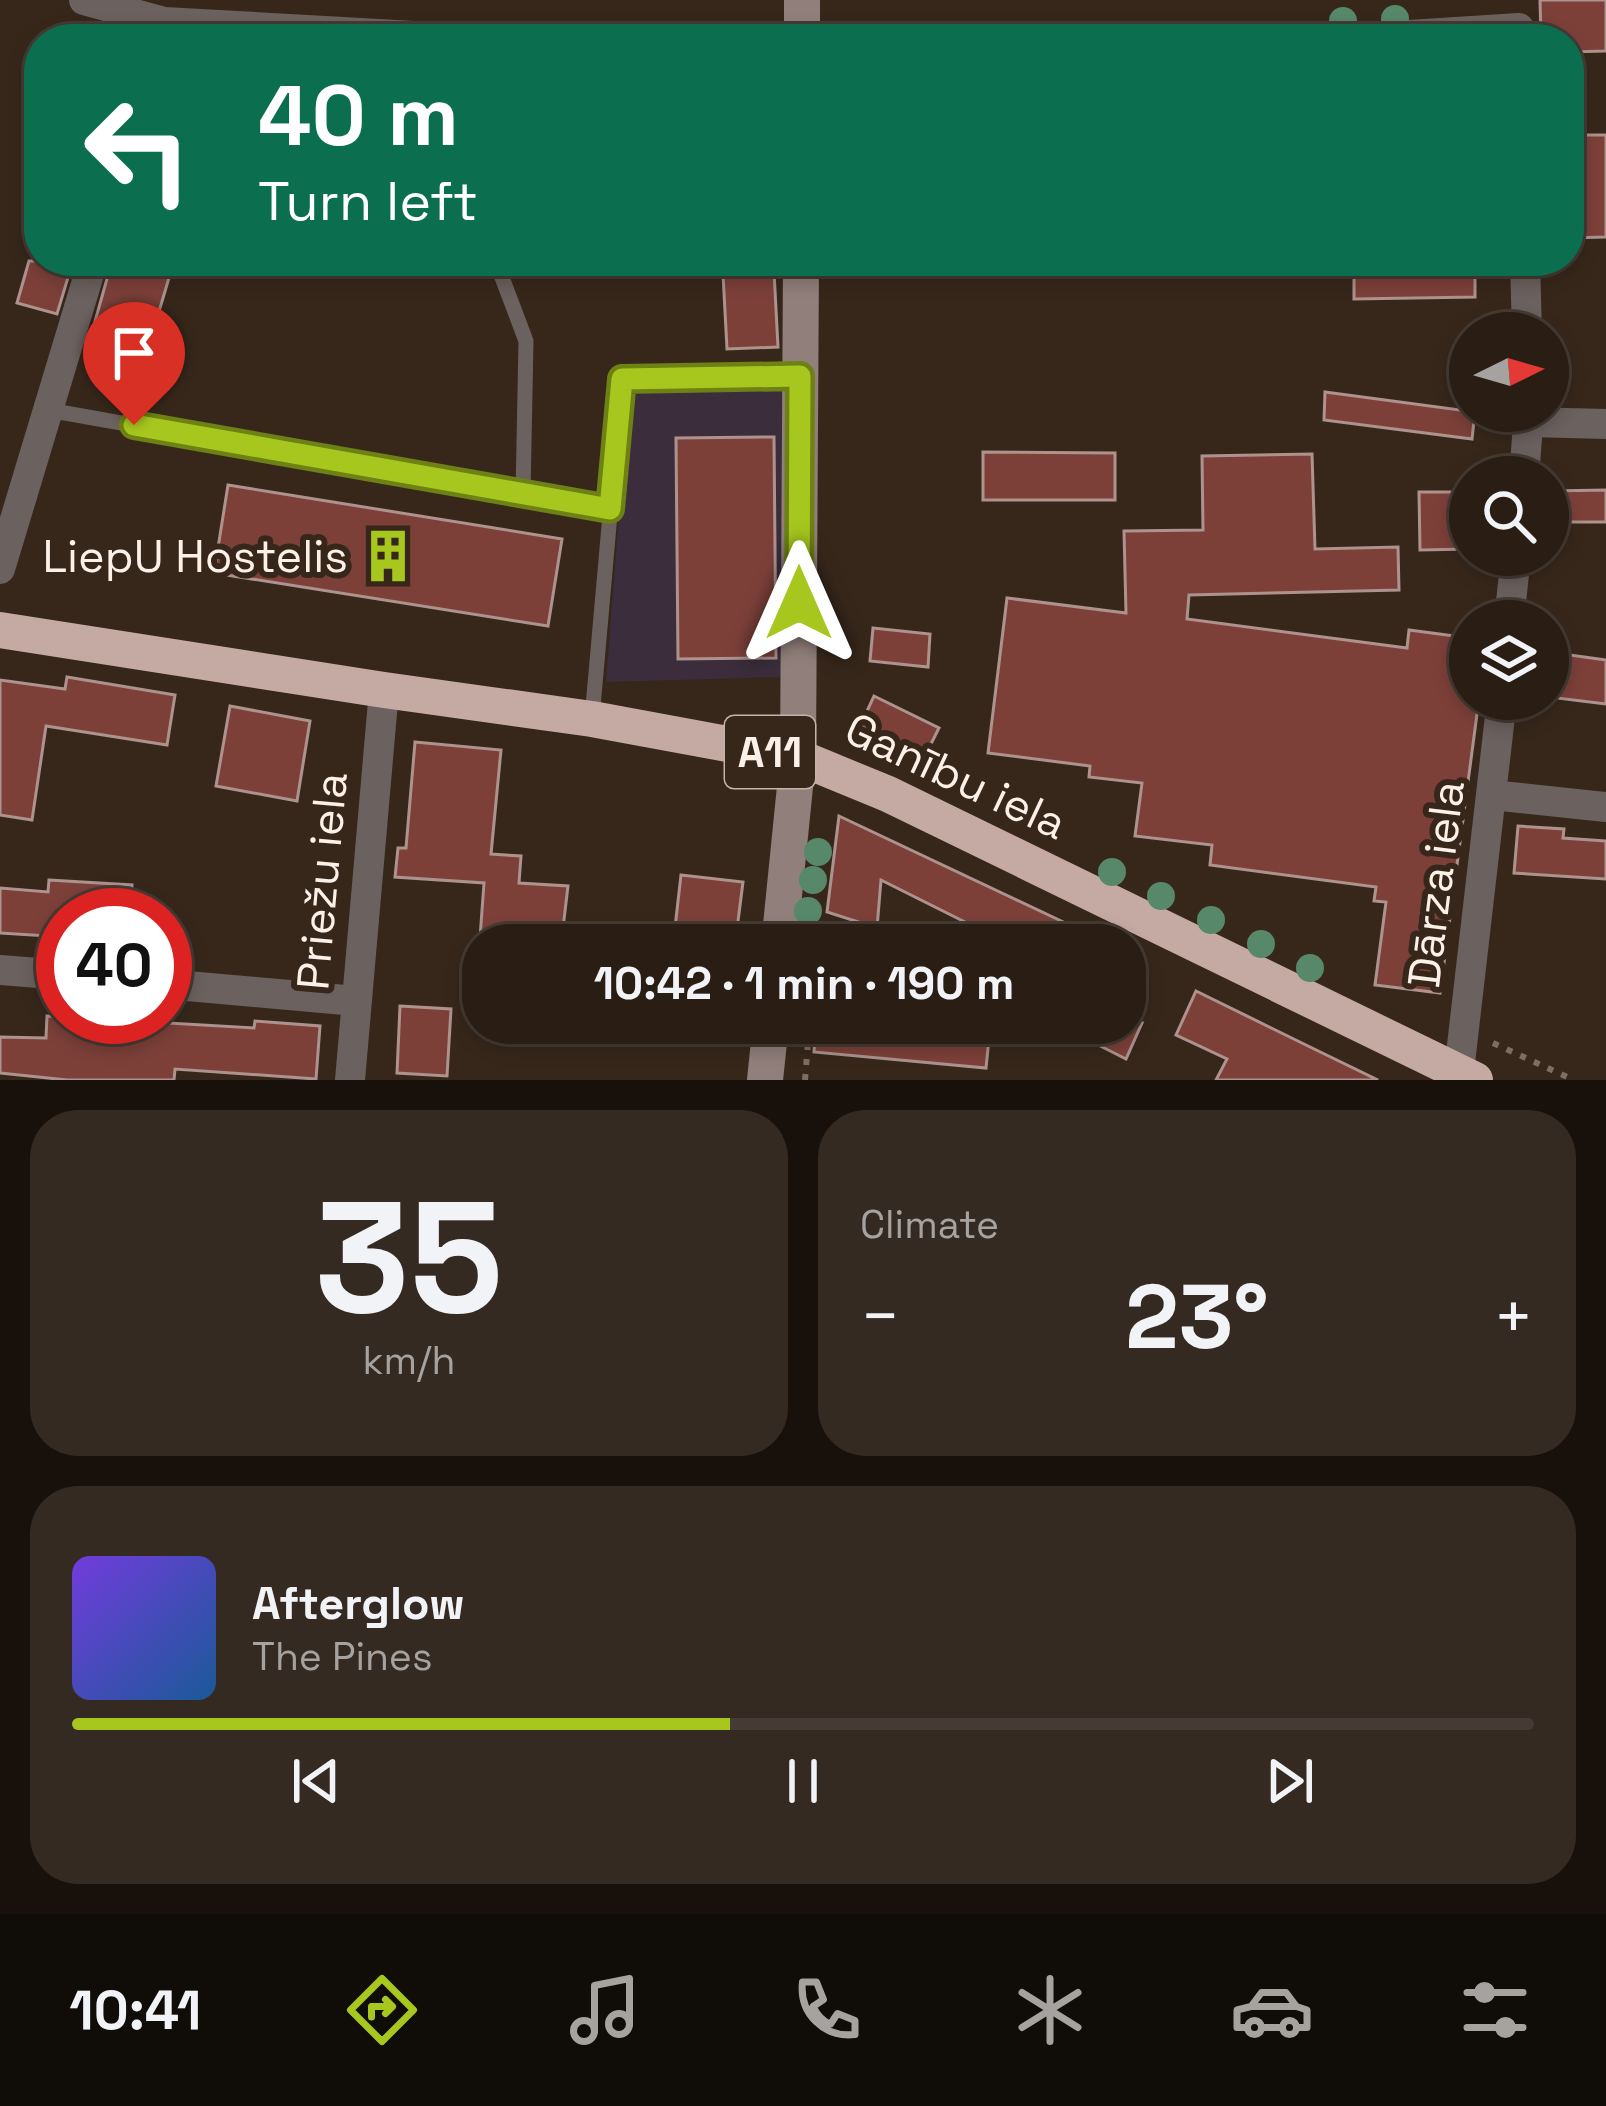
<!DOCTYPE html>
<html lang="en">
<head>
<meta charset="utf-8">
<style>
  :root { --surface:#291d14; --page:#352a22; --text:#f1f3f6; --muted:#a5a2a0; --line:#453b34; --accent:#a7c71e }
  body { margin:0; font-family:"Space Grotesk",sans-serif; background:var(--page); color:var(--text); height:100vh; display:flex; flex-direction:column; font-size:45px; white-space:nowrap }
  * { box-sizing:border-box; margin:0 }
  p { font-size:39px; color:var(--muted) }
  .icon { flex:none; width:66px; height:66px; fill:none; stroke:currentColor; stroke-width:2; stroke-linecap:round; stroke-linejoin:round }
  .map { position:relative; height:1080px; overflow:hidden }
  .panel { display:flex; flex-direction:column; gap:30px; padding:30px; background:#17100b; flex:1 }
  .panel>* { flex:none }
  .guide { position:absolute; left:24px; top:24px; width:1560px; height:252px; border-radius:48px; box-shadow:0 6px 18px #0003,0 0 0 3px var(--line); background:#0b6e4f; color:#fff; overflow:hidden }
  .needle { width:78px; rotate:85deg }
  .controls { position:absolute; left:1449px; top:312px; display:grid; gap:24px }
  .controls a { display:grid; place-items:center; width:120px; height:120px; border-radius:50%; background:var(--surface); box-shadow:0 6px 18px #0003,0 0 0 3px var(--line); font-size:60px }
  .speed { position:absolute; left:36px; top:888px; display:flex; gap:24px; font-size:60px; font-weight:700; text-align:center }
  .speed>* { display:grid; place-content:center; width:156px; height:156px; border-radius:50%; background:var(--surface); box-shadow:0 6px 18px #0003,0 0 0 3px var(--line); line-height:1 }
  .speed .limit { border:18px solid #d22; background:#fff; color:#111 }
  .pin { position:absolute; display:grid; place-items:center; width:102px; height:102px; color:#fff; margin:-123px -51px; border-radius:50% 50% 50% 0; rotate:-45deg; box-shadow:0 0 12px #0007 }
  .pin .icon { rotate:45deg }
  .me { position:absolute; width:132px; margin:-66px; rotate:0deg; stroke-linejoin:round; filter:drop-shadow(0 0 9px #0008) }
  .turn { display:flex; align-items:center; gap:42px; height:252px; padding:0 36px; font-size:54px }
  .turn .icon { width:156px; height:156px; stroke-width:2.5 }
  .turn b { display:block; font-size:84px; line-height:102px }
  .big { font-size:90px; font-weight:600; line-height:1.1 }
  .panel .tile { flex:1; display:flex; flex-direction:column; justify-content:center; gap:18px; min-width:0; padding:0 42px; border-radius:48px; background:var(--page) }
  .panel .dial { align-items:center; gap:0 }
  .dial b { font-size:156px; line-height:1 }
  .song { display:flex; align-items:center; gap:36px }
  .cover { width:144px; height:144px; border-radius:18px; background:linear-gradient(135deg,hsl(260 70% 55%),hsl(210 70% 35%)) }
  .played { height:12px; border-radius:6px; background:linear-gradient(90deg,var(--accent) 45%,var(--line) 45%) }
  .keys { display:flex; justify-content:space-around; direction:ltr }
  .heat { display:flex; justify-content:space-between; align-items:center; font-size:66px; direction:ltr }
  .panel .tiles { flex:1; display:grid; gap:30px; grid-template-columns:1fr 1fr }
  .tile:last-child { grid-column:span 2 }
  .trip { position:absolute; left:462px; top:924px; width:684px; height:120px; border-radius:48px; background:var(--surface); box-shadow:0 6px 18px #0003,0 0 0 3px var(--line); font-weight:600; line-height:120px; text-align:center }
  .tab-bar { display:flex; height:192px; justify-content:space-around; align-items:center; background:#100c08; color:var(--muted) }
  .tab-bar .icon { width:84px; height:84px }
  .tab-bar .selected { color:var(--accent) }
  .tab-bar b { font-size:54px; color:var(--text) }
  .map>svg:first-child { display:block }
  .commercial { fill:#3b2d3b }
  .building { fill:#7c4039; stroke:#ad928e; stroke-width:3 }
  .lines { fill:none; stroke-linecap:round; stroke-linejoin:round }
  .path { stroke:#7d6e64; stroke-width:6; stroke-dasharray:6 9; stroke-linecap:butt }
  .lane { stroke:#6b615e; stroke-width:15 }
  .street { stroke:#6b615e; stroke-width:30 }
  .secondary { stroke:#907f7a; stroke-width:36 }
  .highway { stroke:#c5aaa4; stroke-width:36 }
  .tree { fill:#57886a }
  .route-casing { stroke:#6d8114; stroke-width:30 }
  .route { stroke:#a7c71e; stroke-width:21 }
  .labels { text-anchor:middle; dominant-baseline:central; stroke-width:12; stroke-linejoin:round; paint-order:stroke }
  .shield { fill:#37271b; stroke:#c1b4ab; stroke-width:3 }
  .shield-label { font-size:42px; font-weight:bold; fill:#fcf1e9 }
  .poi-label { font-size:45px; fill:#fcf1e9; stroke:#37271b; text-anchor:end }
  .street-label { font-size:45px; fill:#fcf1e9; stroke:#37271b }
</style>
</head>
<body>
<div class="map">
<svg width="1606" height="1080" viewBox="0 0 1606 1080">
  <rect width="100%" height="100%" fill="#37271b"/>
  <path class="commercial" d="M629,387l154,1 3,289 -180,5z"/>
  <g class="building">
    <path d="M1540,0h66v51l-37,1v-13h-28z"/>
    <path d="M1569,135h37v102l-37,1z"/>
    <path d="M29,261h44l-16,53 -40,-11z"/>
    <path d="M112,261h62l-27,91 -46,-14 3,-10 -10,-3z"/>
    <path d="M1354,261h121v36l-121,2z"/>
    <path d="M774,271l4,76 -51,2 -4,-75z"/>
    <path d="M1325,392l150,20 -3,27 -148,-19z"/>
    <path d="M774,437l2,221 -98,1 -2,-221z"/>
    <path d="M983,452l132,1v47h-132z"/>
    <path d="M1312,454l3,95 83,-2 1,43 -210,5 -2,24 220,29 2,-18 61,8v61h9l-39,294 -65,-8 11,-83 -12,-1 2,-14 -166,-22 2,-20 -77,-9 7,-53 -53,-6 1,-11 -102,-13 19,-155 119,15 -2,-82 79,-1 -1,-74z"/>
    <path d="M228,485l334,54 -14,87 -334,-53z"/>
    <path d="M1606,490v32h-56v-31z"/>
    <path d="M1419,492h51v57l-50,1z"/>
    <path d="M873,628l57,6 -2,33 -58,-6z"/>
    <path d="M1548,652l58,8v44l-49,-6 2,-11 -11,-1z"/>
    <path d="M67,677l108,18 -8,50 -121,-19 -14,94 -32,-5v-135l65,9z"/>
    <path d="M874,696l65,32 -15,30 -64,-32z"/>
    <path d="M230,706l80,15 -13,80 -81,-15z"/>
    <path d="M415,742l86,8 -10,104 30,2 -2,27 49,3 -7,59 -81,-7 4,-55 -89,-6 3,-29h8z"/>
    <path d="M839,816l273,129h-101l-130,-65 -4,48 -50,-16z"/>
    <path d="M1518,826l46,3 -1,9 43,3v38l-92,-6z"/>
    <path d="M681,875l62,7 -8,63h-62z"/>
    <path d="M49,880l83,5 -2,30h-67v22l-63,-4v-45l48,4z"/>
    <path d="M1196,991l110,54 72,35h-162l11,-21 -51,-24z"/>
    <path d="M400,1006l51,3 -4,67 -50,-3z"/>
    <path d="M47,1016l207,12 1,-7 65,5 -4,53 -141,-10 -1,11h-107l-67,-7v-36l46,1z"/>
    <path d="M816,1023h108l66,6 -4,39 -172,-16z"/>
    <path d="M1055,1023h87l-16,36z"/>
  </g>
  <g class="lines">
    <g class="path">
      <path d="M1493,1043l81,37"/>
      <path d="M805,1080l3,-38"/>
    </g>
    <g class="lane">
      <path d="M48,410l475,84 3,-153 -26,-69v-11"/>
      <path d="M523,494l87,15"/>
      <path d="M592,718l30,-339 175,-3"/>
    </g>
    <g class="street">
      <path d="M84,0l80,22 304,17"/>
      <path d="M1346,39l173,-11"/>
      <path d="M1525,261l2,72"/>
      <path d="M1529,422l77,2"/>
      <path d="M1524,477l5,-66"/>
      <path d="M0,569l93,-308"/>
      <path d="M1509,621l7,-66"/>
      <path d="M1492,795l114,12"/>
      <path d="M0,970l63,5"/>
      <path d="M165,984l191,17"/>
      <path d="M350,1080l34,-390"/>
      <path d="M1458,1080l44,-381"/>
    </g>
    <g class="secondary">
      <path d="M802,0v39"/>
      <path d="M779,945l19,-188 3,-496"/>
      <path d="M765,1080l6,-57"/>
    </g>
    <path class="highway" d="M0,630l384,60 208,29 206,38 90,37 587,286"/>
  </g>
  <g class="tree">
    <circle cx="1395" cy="19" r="14"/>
    <circle cx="1343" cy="21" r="14"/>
    <circle cx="818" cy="852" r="14"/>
    <circle cx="1112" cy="872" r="14"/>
    <circle cx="813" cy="880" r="14"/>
    <circle cx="1161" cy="896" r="14"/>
    <circle cx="808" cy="911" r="14"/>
    <circle cx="1211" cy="920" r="14"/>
    <circle cx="1261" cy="944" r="14"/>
    <circle cx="1310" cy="968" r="14"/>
  </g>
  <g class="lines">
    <defs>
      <path id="route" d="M134,425l476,84 12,-130 178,-3 -1,227"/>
    </defs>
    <use href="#route" class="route-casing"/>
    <use href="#route" class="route"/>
  </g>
  <defs>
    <symbol id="building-bare" viewBox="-9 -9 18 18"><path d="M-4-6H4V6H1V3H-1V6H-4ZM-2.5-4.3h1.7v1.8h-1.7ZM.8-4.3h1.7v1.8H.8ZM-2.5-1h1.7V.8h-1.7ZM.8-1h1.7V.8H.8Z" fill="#a7c71e" stroke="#37271b" stroke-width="2.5" paint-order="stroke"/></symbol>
  </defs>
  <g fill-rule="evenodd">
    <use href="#building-bare" x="350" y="518" width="76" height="76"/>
  </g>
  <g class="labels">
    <rect class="shield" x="725" y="716" width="90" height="72" rx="9"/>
    <g class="shield-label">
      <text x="770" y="752">A11</text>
    </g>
    <g class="poi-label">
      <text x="348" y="556">LiepU Hostelis</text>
    </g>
    <g class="street-label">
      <text transform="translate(956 776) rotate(25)">Ganību iela</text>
      <text transform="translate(322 881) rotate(-85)">Priežu iela</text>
      <text transform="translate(1436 884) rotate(-83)">Dārza iela</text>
    </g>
  </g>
</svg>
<div class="controls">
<a><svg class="needle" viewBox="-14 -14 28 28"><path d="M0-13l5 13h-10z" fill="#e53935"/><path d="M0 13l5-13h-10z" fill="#a5a2a0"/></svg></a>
<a><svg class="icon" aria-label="search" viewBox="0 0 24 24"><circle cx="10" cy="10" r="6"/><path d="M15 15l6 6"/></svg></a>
<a><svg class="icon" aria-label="layers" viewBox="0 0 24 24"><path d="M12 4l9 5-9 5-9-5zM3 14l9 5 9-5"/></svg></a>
</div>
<div class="speed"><div class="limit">40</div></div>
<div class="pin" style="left:134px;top:425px;background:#d93025"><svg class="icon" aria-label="arrive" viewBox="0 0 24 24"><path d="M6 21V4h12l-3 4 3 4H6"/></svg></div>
<svg class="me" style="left:799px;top:603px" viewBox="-20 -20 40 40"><path d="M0-17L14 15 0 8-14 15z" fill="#a7c71e" stroke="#fff" stroke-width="4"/></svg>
<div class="trip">10:42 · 1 min · 190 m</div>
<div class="guide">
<div class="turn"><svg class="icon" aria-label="left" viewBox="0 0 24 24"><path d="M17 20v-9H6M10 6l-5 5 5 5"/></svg><div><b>40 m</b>Turn left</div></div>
</div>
</div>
<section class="panel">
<div class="tiles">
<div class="tile dial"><b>35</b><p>km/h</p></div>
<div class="tile"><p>Climate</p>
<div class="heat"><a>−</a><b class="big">23°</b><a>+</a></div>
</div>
<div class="tile">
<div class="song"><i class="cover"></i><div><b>Afterglow</b><p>The Pines</p></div></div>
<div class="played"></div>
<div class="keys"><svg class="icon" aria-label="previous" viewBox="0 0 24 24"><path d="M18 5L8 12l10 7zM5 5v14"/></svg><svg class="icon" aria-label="pause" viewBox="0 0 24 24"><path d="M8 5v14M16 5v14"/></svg><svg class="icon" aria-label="next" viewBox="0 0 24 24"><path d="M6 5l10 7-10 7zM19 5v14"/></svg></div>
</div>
</div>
</section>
<nav class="tab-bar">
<b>10:41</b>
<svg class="icon selected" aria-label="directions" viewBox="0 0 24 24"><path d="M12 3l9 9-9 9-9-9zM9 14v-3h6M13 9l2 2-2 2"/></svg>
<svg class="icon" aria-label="music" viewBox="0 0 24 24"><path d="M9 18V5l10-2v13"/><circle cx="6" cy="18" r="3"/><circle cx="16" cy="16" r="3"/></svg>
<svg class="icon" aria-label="phone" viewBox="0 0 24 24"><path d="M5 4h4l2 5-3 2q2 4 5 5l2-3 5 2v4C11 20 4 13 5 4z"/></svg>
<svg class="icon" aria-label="climate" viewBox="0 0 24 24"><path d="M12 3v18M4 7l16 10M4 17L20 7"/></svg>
<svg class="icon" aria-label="car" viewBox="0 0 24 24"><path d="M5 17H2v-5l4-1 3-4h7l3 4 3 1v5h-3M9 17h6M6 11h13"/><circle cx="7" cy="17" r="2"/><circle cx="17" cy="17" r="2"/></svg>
<svg class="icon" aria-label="filters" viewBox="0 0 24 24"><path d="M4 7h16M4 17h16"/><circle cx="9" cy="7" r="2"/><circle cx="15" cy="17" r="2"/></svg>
</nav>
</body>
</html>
